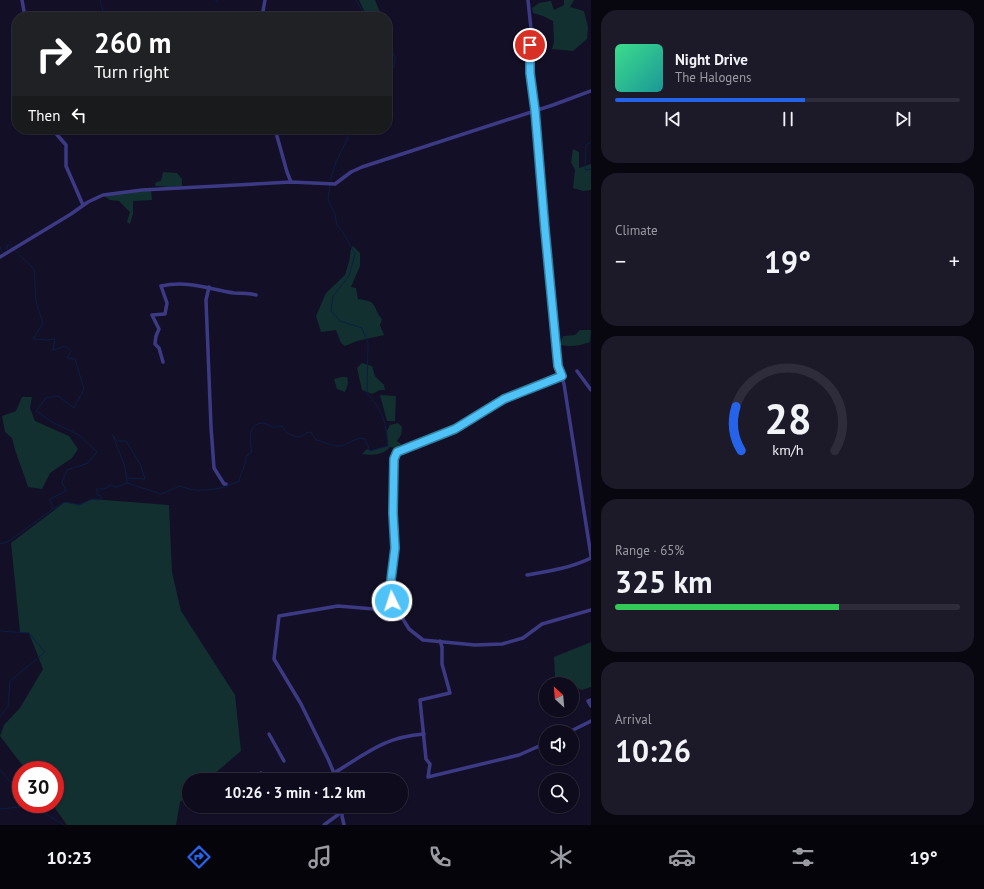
<!DOCTYPE html>
<html lang="en">
<head>
<meta charset="utf-8">
<style>
  :root { --surface:#0e0b1c; --page:#1c1929; --text:#f1f3f6; --muted:#9b9ba3; --line:#2e2b3b; --accent:#2563eb }
  body { margin:0; font-family:"PT Sans",sans-serif; background:var(--page); color:var(--text); height:100vh; display:flex; flex-direction:column; font-size:15px; white-space:nowrap }
  * { box-sizing:border-box; margin:0 }
  p { font-size:13px; color:var(--muted) }
  .icon { flex:none; width:22px; height:22px; fill:none; stroke:currentColor; stroke-width:2; stroke-linecap:round; stroke-linejoin:round }
  .map { position:relative; flex:1; overflow:hidden }
  .sheet { display:flex; flex-direction:column; gap:10px; padding:10px; background:#08060f; width:393px }
  .sheet>* { flex:none }
  .guide { position:absolute; left:12px; top:12px; width:380px; height:122px; border-radius:16px; box-shadow:0 1px 3px #0004,0 0 0 1px var(--line); background:#202124; color:#fff; overflow:hidden }
  .needle { width:26px; rotate:334deg }
  .buttons { position:absolute; left:539px; top:677px; display:grid; gap:8px }
  .buttons a { display:grid; place-items:center; width:40px; height:40px; border-radius:50%; background:var(--surface); box-shadow:0 1px 3px #0004,0 0 0 1px var(--line); font-size:20px }
  .speed { position:absolute; left:12px; top:761px; display:flex; gap:8px; font-size:20px; font-weight:700; text-align:center }
  .speed>* { display:grid; place-content:center; width:52px; height:52px; border-radius:50%; background:var(--surface); box-shadow:0 1px 3px #0004,0 0 0 1px var(--line); line-height:1 }
  .speed .limit { border:6px solid #d22; background:#fff; color:#111 }
  .pin { position:absolute; display:grid; place-items:center; width:34px; height:34px; color:#fff; margin:-17px; border:2px solid #fff; border-radius:50%; box-shadow:0 1px 4px #0007 }
  .me { position:absolute; width:44px; margin:-22px; rotate:356deg; stroke-linejoin:round; filter:drop-shadow(0 0 3px #0008) }
  .turn { display:flex; align-items:center; gap:14px; height:84px; padding:0 16px; font-size:18px }
  .turn .icon { width:52px; height:52px; stroke-width:2.5 }
  .turn b { display:block; font-size:28px; line-height:34px }
  .then { display:flex; align-items:center; height:38px; padding:0 16px; background:#0003; gap:8px; font-size:15px }
  .big { font-size:30px; font-weight:800; line-height:1.1 }
  .sheet .tile { flex:1; display:flex; flex-direction:column; justify-content:center; gap:6px; min-width:0; padding:0 14px; border-radius:16px; background:var(--page) }
  .sheet .dial { align-items:center; gap:0 }
  .dial svg { height:104px; overflow:visible; fill:none; stroke:var(--line); stroke-width:7; stroke-linecap:round; text-anchor:middle }
  .dial text { fill:var(--text); stroke:none }
  .song { display:flex; align-items:center; gap:12px }
  .cover { width:48px; height:48px; border-radius:6px; background:linear-gradient(135deg,hsl(150 70% 55%),hsl(180 70% 35%)) }
  .played { height:4px; border-radius:2px; background:linear-gradient(90deg,var(--accent) 55%,var(--line) 55%) }
  .keys { display:flex; justify-content:space-around; direction:ltr }
  .heat { display:flex; justify-content:space-between; align-items:center; font-size:22px; direction:ltr }
  .charge { height:6px; border-radius:3px; background:linear-gradient(90deg,#34c759 65%,var(--line) 0) }
  .trip { position:absolute; left:182px; top:773px; width:226px; height:40px; border-radius:20px; background:var(--surface); box-shadow:0 1px 3px #0004,0 0 0 1px var(--line); font-weight:800; line-height:40px; text-align:center }
  .menu { display:flex; height:64px; justify-content:space-around; align-items:center; background:#06040b; color:var(--muted) }
  .menu .icon { width:28px; height:28px }
  .menu .selected { color:var(--accent) }
  .menu b { font-size:18px; color:var(--text) }
  main { display:flex; flex:1; min-height:0 }
  .map>svg:first-child { display:block }
  .green { fill:#12302f }
  .lines { fill:none; stroke-linecap:round; stroke-linejoin:round }
  .stream { stroke:#0a1f44; stroke-width:1 }
  .street { stroke:#3d3a85; stroke-width:3.5 }
  .route-casing { stroke:#337fa1; stroke-width:10 }
  .route { stroke:#4fc3f7; stroke-width:7 }
</style>
</head>
<body>
<main>
<div class="map">
<svg width="591" height="825" viewBox="0 0 591 825">
  <rect width="100%" height="100%" fill="#130f26"/>
  <g class="green">
    <path d="M359,0h16l7,17h-15z"/>
    <path d="M564,0h10l-4,7 14,4 4,16 -1,12 -14,12 -21,-2 2,-7 -1,-21 -10,-5 -10,-3 -1,-5 7,-5 12,-2 3,9 10,-5z"/>
    <path d="M573,149l6,3v16l12,-4v26l-8,1 -10,-3 2,-18 -4,-8z"/>
    <path d="M163,172l14,1 5,6v7l-12,1 -15,-1 1,-4 5,-1z"/>
    <path d="M151,190l1,10 -19,1v13l-3,10 -3,-2 3,-10 -11,-11 -9,-1 -7,-5z"/>
    <path d="M353,246l7,7v13l-9,21 5,1 2,11c22,3 13,7 24,20l-2,6 4,10 -27,6 -12,5 -4,-3 -5,-13 -15,2 -5,-16 10,-23 19,-18 4,-13 2,-13z"/>
    <path d="M580,330h11l-1,12c-11,4 -19,5 -30,3l3,-9 12,-1z"/>
    <path d="M362,363l10,3 3,10 9,9 1,5h-5l-8,4 -10,-4 -5,-22z"/>
    <path d="M342,377h5c2,6 0,10 -2,15l-8,-3 -3,-10z"/>
    <path d="M380,395l16,1 -1,25h-8z"/>
    <path d="M22,397h10l-2,11 5,13 34,15 9,13 -6,9 -22,15 -8,16 -14,-2c-5,-17 -12,-31 -16,-49l-7,-6 -3,-16 14,-5z"/>
    <path d="M398,423l4,4 -1,8 -4,6 4,3 -5,4 -6,-1c-8,9 -17,8 -28,7l5,-5 4,2 17,-5 -1,-15 3,-6z"/>
    <path d="M92,499l77,6 3,67 9,39 54,84 6,56 -34,29h-18v15l-9,7 -4,23h-109l-15,-21h3v-34h-29l-26,-34 4,-11 16,-17 23,-39 -14,-36 -9,-1 -9,-89 54,-41 14,3z"/>
    <path d="M591,642v45l-9,3 -10,-4v-2h-13l-4,-8 -1,-19z"/>
  </g>
  <g class="lines">
    <g class="stream">
      <path d="M100,0l4,15 2,2"/>
      <path d="M215,0l4,2"/>
      <path d="M356,0l10,17"/>
      <path d="M387,44l8,13 -1,10 -7,5"/>
      <path d="M591,142l-5,3 -1,25 6,-1"/>
      <path d="M330,181l6,-19 16,-33"/>
      <path d="M0,247l2,5"/>
      <path d="M112,434l5,7h9l14,23 5,15 -18,-1"/>
      <path d="M113,436l12,31 2,16"/>
      <path d="M53,509l12,-7 14,3 13,-6 7,1 2,-1v-3l-4,-1v-6h7l6,-4 6,2 11,-4 34,11 19,-8c15,6 28,5 44,1 5,-1 8,-4 15,-5 1,-9 7,-16 7,-25l6,-6c-3,-11 -4,-28 11,-28 4,0 6,3 9,4 3,1 7,-1 10,-1 3,7 12,12 20,10 4,-2 4,-4 9,-4l5,8c7,1 15,6 22,6 9,1 16,-10 27,-7l5,12 18,-5c-2,-25 -5,-34 -21,-53l1,-50 -6,-15 -22,-7 -9,-10 2,-15 16,-20 6,-22 -11,-20 -7,-9 -2,-11 -7,-14 2,-15"/>
      <path d="M0,544l9,-3 44,-32 -3,-10 16,-8 -4,-9 5,-12 21,-7 9,-11 -18,-17 -27,-13 -16,-11 10,-13 12,-2 16,12 10,-19 -9,-30 -8,-1 4,-7 -6,-5 -12,4 2,-11 -8,1 -14,-1 10,-16 -7,-21 -2,-33 -26,-25 -1,5"/>
      <path d="M0,631l29,2 16,19 -35,29 -2,25 -8,11"/>
      <path d="M0,770l21,24"/>
      <path d="M29,804l35,21"/>
      <path d="M0,809l31,-3"/>
    </g>
    <g class="street">
      <path d="M22,0l3,17"/>
      <path d="M528,0l3,29 -2,29 1,15 5,37 10,121 13,135 6,18 27,172"/>
      <path d="M262,17l3,-17"/>
      <path d="M52,129l14,16v21l17,39"/>
      <path d="M275,129l12,43 4,10"/>
      <path d="M0,257l71,-43 17,-12 15,-7 39,-5 149,-8 44,2 16,-12 11,-5 191,-62 38,-14"/>
      <path d="M209,287l-3,13 5,127 3,41 10,16h2"/>
      <path d="M163,362l-4,-14 -4,-4 1,-8 3,-7 -7,-14 13,-1 2,-11 -6,-17c27,-6 47,3 73,7 7,0 14,0 22,2"/>
      <path d="M577,371l14,19"/>
      <path d="M562,376l-58,23 -49,30 -58,23 -3,7 -1,54 2,36 -4,25 1,27 17,28 14,11 52,5 27,-1 21,-6 19,-14 49,-14"/>
      <path d="M527,575c23,-4 43,-7 64,-17"/>
      <path d="M440,641l2,6v17l8,29 -30,7 6,59 4,5 -2,13 91,-22 27,-12"/>
      <path d="M591,700l-3,1 3,5"/>
      <path d="M569,732l22,-11"/>
      <path d="M269,734l15,27"/>
      <path d="M261,773l8,7"/>
      <path d="M334,773c33,-20 50,-36 90,-39"/>
      <path d="M337,780l-9,-21 -27,-55 -27,-45 5,-43 59,-10 36,3 19,-6"/>
      <path d="M343,806l-1,10 2,9"/>
      <path d="M324,825l19,-14"/>
    </g>
  </g>
  <g class="lines">
    <defs>
      <path id="route" d="M392,601l-1,-21 4,-32 -2,-35 1,-54 3,-7 58,-23 49,-30 58,-23 -4,-10 -13,-136 -10,-120 -5,-37v-28"/>
    </defs>
    <use href="#route" class="route-casing"/>
    <use href="#route" class="route"/>
  </g>
</svg>
<div class="buttons">
<a><svg class="needle" viewBox="-14 -14 28 28"><path d="M0-13l5 13h-10z" fill="#e53935"/><path d="M0 13l5-13h-10z" fill="#9b9ba3"/></svg></a>
<a><svg class="icon" aria-label="sound" viewBox="0 0 24 24"><path d="M4 9h4l5-4v14l-5-4H4zM17 9q2 3 0 6"/></svg></a>
<a><svg class="icon" aria-label="search" viewBox="0 0 24 24"><circle cx="10" cy="10" r="6"/><path d="M15 15l6 6"/></svg></a>
</div>
<div class="speed"><div class="limit">30</div></div>
<div class="pin" style="left:530px;top:45px;background:#d93025"><svg class="icon" aria-label="arrive" viewBox="0 0 24 24"><path d="M6 21V4h12l-3 4 3 4H6"/></svg></div>
<svg class="me" style="left:392px;top:601px" viewBox="-20 -20 40 40"><circle r="17" fill="#4fc3f7" stroke="#fff" stroke-width="3"/><path d="M0-11L8 9 0 5-8 9z" fill="#fff"/></svg>
<div class="trip">10:26 · 3 min · 1.2 km</div>
<div class="guide">
<div class="turn"><svg class="icon" aria-label="right" viewBox="0 0 24 24"><path d="M7 20v-9h11M14 6l5 5-5 5"/></svg><div><b>260 m</b>Turn right</div></div>
<div class="then">Then<svg class="icon" aria-label="left" viewBox="0 0 24 24"><path d="M17 20v-9H6M10 6l-5 5 5 5"/></svg></div>
</div>
</div>
<section class="sheet">
<div class="tile">
<div class="song"><i class="cover"></i><div><b>Night Drive</b><p>The Halogens</p></div></div>
<div class="played"></div>
<div class="keys"><svg class="icon" aria-label="previous" viewBox="0 0 24 24"><path d="M18 5L8 12l10 7zM5 5v14"/></svg><svg class="icon" aria-label="pause" viewBox="0 0 24 24"><path d="M8 5v14M16 5v14"/></svg><svg class="icon" aria-label="next" viewBox="0 0 24 24"><path d="M6 5l10 7-10 7zM19 5v14"/></svg></div>
</div>
<div class="tile"><p>Climate</p>
<div class="heat"><a>−</a><b class="big">19°</b><a>+</a></div>
</div>
<div class="tile dial"><svg viewBox="0 0 100 80">
<path d="M14 69A42 42 0 1 1 86 69"/>
<path d="M14 69A42 42 0 0 1 10 35" stroke="#2563eb"/>
<text x="50" y="56" font-size="32" font-weight="700">28</text>
<text x="50" y="72" font-size="11">km/h</text>
</svg></div>
<div class="tile"><p>Range · 65%</p><b class="big">325 km</b><div class="charge"></div></div>
<div class="tile"><p>Arrival</p><b class="big">10:26</b></div>
</section>
</main>
<nav class="menu">
<b>10:23</b>
<svg class="icon selected" aria-label="directions" viewBox="0 0 24 24"><path d="M12 3l9 9-9 9-9-9zM9 14v-3h6M13 9l2 2-2 2"/></svg>
<svg class="icon" aria-label="music" viewBox="0 0 24 24"><path d="M9 18V5l10-2v13"/><circle cx="6" cy="18" r="3"/><circle cx="16" cy="16" r="3"/></svg>
<svg class="icon" aria-label="phone" viewBox="0 0 24 24"><path d="M5 4h4l2 5-3 2q2 4 5 5l2-3 5 2v4C11 20 4 13 5 4z"/></svg>
<svg class="icon" aria-label="climate" viewBox="0 0 24 24"><path d="M12 3v18M4 7l16 10M4 17L20 7"/></svg>
<svg class="icon" aria-label="car" viewBox="0 0 24 24"><path d="M5 17H2v-5l4-1 3-4h7l3 4 3 1v5h-3M9 17h6M6 11h13"/><circle cx="7" cy="17" r="2"/><circle cx="17" cy="17" r="2"/></svg>
<svg class="icon" aria-label="filters" viewBox="0 0 24 24"><path d="M4 7h16M4 17h16"/><circle cx="9" cy="7" r="2"/><circle cx="15" cy="17" r="2"/></svg>
<b>19°</b>
</nav>
</body>
</html>
